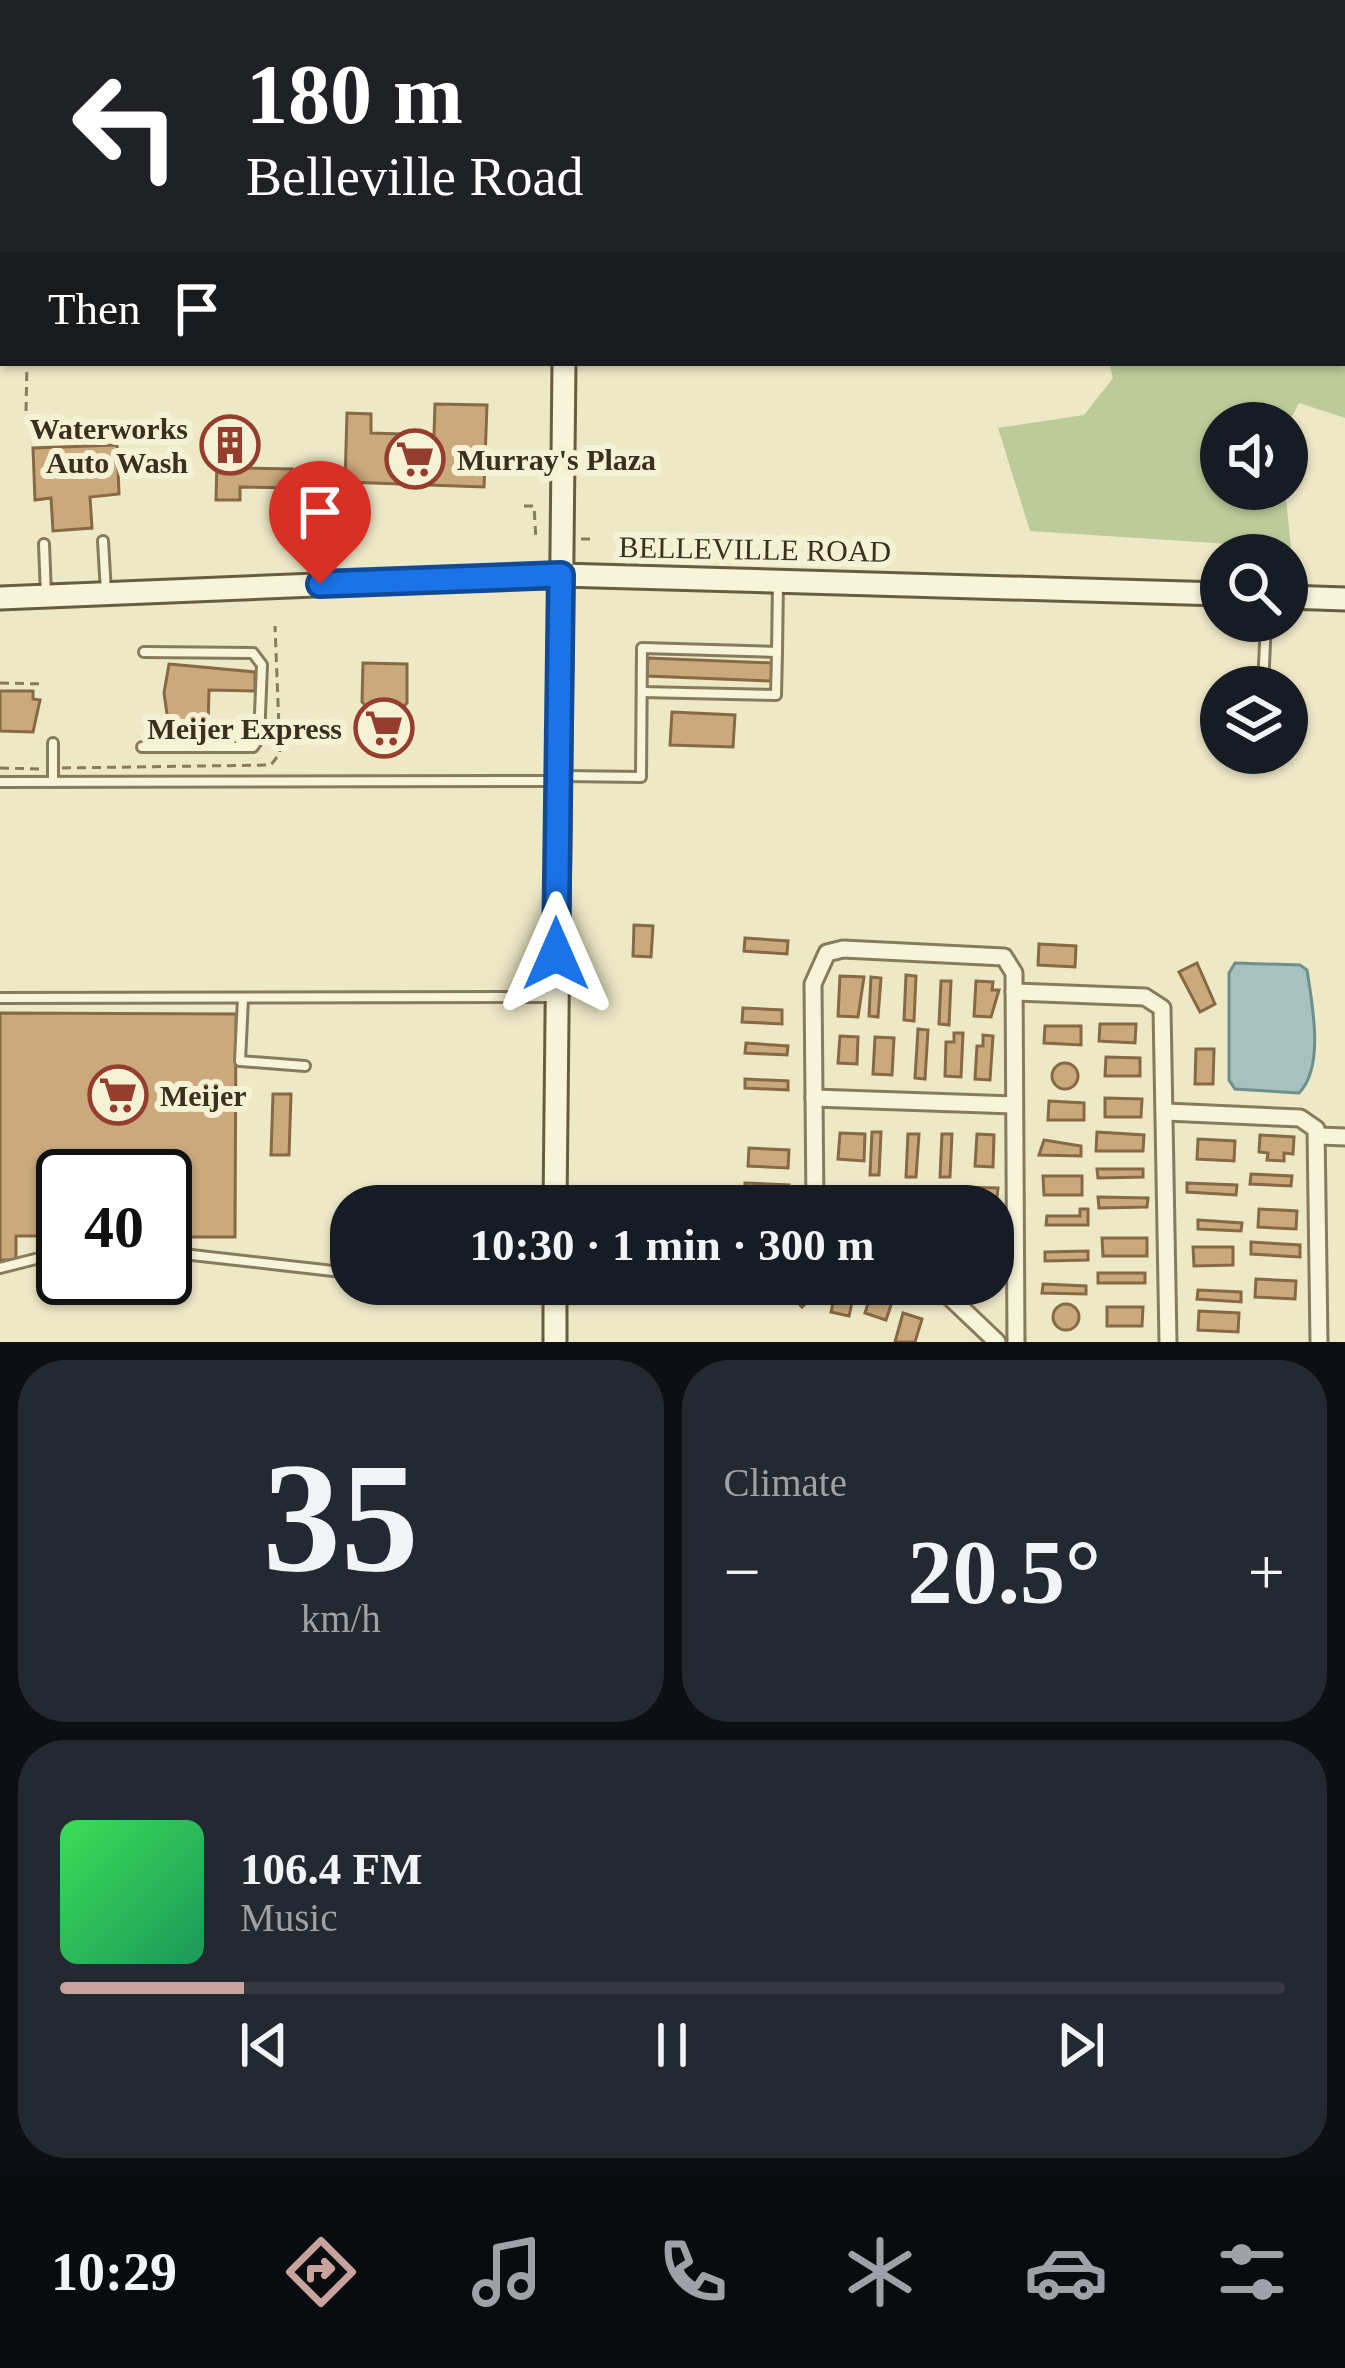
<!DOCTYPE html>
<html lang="en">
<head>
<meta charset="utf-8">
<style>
  :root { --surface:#171b24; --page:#242831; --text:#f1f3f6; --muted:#9ea1a6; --line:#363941; --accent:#c8a29c }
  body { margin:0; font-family:"Times New Roman",serif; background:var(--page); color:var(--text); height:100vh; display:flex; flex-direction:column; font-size:45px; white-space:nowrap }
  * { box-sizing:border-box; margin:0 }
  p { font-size:39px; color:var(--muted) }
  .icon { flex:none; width:66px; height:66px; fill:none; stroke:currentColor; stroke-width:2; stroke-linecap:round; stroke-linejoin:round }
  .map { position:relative; height:1342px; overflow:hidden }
  .drawer { display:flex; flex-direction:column; gap:18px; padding:18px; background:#0d0f14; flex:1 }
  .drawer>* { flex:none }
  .top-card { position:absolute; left:0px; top:0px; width:1347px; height:366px; box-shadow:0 3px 9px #0004; background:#202124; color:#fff; overflow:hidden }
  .controls { position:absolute; left:1200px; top:402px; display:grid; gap:24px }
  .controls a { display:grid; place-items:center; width:108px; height:108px; border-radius:50%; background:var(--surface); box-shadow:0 3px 9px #0004; font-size:60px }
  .speed { position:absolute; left:36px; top:1149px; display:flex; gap:24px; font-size:60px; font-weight:700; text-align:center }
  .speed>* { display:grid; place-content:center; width:156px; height:156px; border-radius:50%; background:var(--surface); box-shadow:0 3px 9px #0004; line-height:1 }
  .speed .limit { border:6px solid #111; border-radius:18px; background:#fff; color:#111 }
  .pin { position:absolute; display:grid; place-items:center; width:102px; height:102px; color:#fff; margin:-123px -51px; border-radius:50% 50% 50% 0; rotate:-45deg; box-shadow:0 0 12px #0007 }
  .pin .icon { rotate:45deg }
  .me { position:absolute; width:132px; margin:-66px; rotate:0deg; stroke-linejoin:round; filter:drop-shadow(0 0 9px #0008) }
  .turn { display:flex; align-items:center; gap:42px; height:252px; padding:0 48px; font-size:54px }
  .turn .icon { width:156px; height:156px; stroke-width:2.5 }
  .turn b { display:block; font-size:84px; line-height:102px }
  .then { display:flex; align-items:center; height:114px; padding:0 48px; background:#0003; gap:24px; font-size:45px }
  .big { font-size:90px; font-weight:700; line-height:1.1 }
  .drawer .widget { flex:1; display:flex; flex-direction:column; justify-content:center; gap:18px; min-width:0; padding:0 42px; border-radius:48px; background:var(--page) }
  .drawer .dial { align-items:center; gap:0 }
  .dial b { font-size:156px; line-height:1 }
  .song { display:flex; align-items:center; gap:36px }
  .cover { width:144px; height:144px; border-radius:18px; background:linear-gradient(135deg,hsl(130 70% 55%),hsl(150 70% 35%)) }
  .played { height:12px; border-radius:6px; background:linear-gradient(90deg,var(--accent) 15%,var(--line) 15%) }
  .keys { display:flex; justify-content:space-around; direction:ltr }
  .heat { display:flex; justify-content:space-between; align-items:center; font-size:66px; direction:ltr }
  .drawer .tiles { flex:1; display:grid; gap:18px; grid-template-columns:1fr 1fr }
  .widget:last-child { grid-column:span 2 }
  .trip { position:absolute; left:330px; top:1185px; width:684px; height:120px; border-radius:48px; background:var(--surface); box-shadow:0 3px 9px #0004; font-weight:700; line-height:120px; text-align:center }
  .tab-bar { display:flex; height:192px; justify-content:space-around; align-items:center; background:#090b0e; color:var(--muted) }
  .tab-bar .icon { width:84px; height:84px }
  .tab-bar .on { color:var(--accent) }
  .tab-bar b { font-size:54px; color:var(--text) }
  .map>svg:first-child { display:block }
  .green { fill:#bdcb9a }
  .water { fill:#a7c1be; stroke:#6e8f8c; stroke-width:3 }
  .building { fill:#caaa7d; stroke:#876943; stroke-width:3 }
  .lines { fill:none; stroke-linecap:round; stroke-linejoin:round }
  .lane-casing { stroke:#887b5c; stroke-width:14 }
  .street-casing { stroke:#887b5c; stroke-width:21 }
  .secondary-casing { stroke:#6a5c3f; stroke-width:27 }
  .path { stroke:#887b5c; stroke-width:3; stroke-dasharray:9 6; stroke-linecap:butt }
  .lane { stroke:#f8f4d9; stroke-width:8 }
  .street { stroke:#f8f4d9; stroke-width:15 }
  .secondary { stroke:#f8f4d9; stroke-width:21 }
  .route-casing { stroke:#114b97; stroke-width:30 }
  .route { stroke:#1a73e8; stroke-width:21 }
  .labels { text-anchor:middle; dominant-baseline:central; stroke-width:12; stroke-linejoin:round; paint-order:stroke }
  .poi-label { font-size:30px; font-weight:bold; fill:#39301f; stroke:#f5f1d5; text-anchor:end }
  .street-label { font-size:30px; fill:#39301f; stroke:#f5f1d5 }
</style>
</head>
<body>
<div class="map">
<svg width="1345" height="1342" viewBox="0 0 1345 1342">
  <rect width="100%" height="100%" fill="#ede8c6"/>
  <path class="green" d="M881,0h464v418l-46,-15 -12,23 -66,-3v66h64l6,59 -261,-17 -32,-103 86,-13 29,-37 -4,-15h235v-360z"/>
  <path class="water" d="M1235,963l65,2 7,5c5,33 18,97 -8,123l-64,-4 -6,-9v-107z"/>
  <g class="building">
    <path d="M435,404l52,1 -3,82 -139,-5 2,-69 24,1v19l63,2z"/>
    <path d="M218,421h25l-1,47 50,1v19l-52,-1v13h-24z"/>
    <path d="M117,445l2,49 -29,3 2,31 -39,3 -2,-33 -16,2 -2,-52z"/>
    <path d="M648,658l124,5 -1,18 -124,-5z"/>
    <path d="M363,663l44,1v39l-23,22 -22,-23z"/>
    <path d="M169,664l86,8v19l-46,-1 -1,39 -39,-1 -5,-35z"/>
    <path d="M0,691h33v8l7,1 -7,32 -33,-1z"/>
    <path d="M672,712l63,3 -2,32 -63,-2z"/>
    <path d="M363,713h43l-1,29h-42z"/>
    <path d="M634,925l19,1 -2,31 -18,-1z"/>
    <path d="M745,938l43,3 -1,13 -43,-3z"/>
    <path d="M1039,944l37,2 -1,21 -37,-2z"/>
    <path d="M1197,963l18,41 -15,8 -21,-40z"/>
    <path d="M906,975l10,1 -2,45 -10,-1z"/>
    <path d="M840,976l24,1 -6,40 -20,-1z"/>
    <path d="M871,977l10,1 -3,39 -9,-1z"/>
    <path d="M941,981h10l-2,44 -10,-1z"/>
    <path d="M976,981l17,1 -1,8h7l-8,27 -17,-1z"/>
    <path d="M743,1008l39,2v14l-40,-2z"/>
    <path d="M0,1013l236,1 -1,223h-70v-61h-102v60h-47v24h-16z"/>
    <path d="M1100,1024h36l-1,19 -36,-2z"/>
    <path d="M1045,1026h36v19l-37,-2z"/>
    <path d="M918,1029l10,1 -3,49 -10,-1z"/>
    <path d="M954,1033h9l-2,44 -16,-1 1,-34h8z"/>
    <path d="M983,1035l10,1 -3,44 -15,-1 2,-33h6z"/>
    <path d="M840,1036l18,1 -1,27 -19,-1z"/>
    <path d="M875,1037l19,1 -2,37 -19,-1z"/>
    <path d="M746,1043l42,3 -1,9 -42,-2z"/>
    <path d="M1196,1049h18l-1,35h-18z"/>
    <path d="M1106,1057l34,1v18h-35z"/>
    <circle cx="1065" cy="1076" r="13"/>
    <path d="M745,1079l43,2v9l-43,-2z"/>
    <path d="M273,1094h18l-2,61h-18z"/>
    <path d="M1105,1098l37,1 -1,18h-36z"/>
    <path d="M1049,1101l35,2v17h-36z"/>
    <path d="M872,1132h9l-2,43h-9z"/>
    <path d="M1097,1132l47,3 -1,16h-47z"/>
    <path d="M840,1133l25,1 -1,27 -26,-2z"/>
    <path d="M908,1134h11l-3,43h-10z"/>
    <path d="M942,1134h10l-2,43h-10z"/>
    <path d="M977,1134l17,1 -1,32 -18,-1z"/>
    <path d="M1260,1135l34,2 -1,17 -9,-1v8l-17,-1 1,-7 -9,-1z"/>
    <path d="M1198,1139l37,2 -1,20 -37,-2z"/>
    <path d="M1044,1140l37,6v10l-42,-1z"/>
    <path d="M749,1148l40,2 -1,18 -40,-2z"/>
    <path d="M1097,1169h46v8l-45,1z"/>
    <path d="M1251,1174l41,2 -1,10 -41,-2z"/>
    <path d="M1043,1176h39v19h-38z"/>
    <path d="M745,1183l44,2v14l-45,-2z"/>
    <path d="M1187,1183l50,2 -1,10 -49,-3z"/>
    <path d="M952,1187l46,1 -1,9 -9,-1v6l-37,-2z"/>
    <path d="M1098,1197l50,1 -1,9 -48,1z"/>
    <path d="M1080,1209h8v16h-42l1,-9h33z"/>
    <path d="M1259,1209l38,2 -1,18 -38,-2z"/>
    <path d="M1198,1220l44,3 -1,8 -43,-2z"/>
    <path d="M1102,1238h45v18h-44z"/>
    <path d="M1251,1242l49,3v12l-49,-3z"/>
    <path d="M1193,1247h40v18l-39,1z"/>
    <path d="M1088,1251v9l-43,1v-9z"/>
    <rect x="1098" y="1273" width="47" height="10"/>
    <path d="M1256,1279l40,2 -1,18 -40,-2z"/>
    <path d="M799,1284h26l-23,23 -12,-13z"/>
    <path d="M837,1284l19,1 -7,31 -18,-4z"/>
    <path d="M874,1284l22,6 -10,30 -21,-7z"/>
    <path d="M1043,1284l43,2v8l-44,-1z"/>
    <path d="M1198,1290l43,2v10l-44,-3z"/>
    <circle cx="1066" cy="1317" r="13"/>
    <path d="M1107,1307h36l-1,19h-35z"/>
    <path d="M1199,1311l40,2 -1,19 -40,-2z"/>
    <path d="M903,1313l19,6 -7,23h-20z"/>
  </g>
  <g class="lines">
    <defs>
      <g id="lane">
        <path d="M154,3v-3"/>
        <path d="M379,3l1,-3"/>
        <path d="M103,541l3,51"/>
        <path d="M44,544l2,51"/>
        <path d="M1263,687l3,-66"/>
        <path d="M642,692l134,3 1,-43"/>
        <path d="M142,747h111l6,-9 3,-73 -9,-12 -109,-1"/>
        <path d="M564,776l77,1 1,-129 135,4 1,-71"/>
        <path d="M0,782l556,-1"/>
        <path d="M53,782v-39"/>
        <path d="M0,998l555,-1"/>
        <path d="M243,998l-3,63 65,5"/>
        <path d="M165,1252l186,21"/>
        <path d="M0,1268l63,-16"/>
      </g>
      <g id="street">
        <path d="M424,3l1,-3"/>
        <path d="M0,198h3"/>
        <path d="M1014,992l131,5 17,11 6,334"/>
        <path d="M814,1098l200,7"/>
        <path d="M1166,1112l134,6 16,11 3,213"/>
        <path d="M1320,1136l25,1"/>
        <path d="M815,1206l-2,-222 14,-31 16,-4 161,8 10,16 2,369"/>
        <path d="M936,1284l61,58"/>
      </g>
      <g id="secondary">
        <path d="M572,3l1,-3"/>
        <path d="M1287,597l58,2"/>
        <path d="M0,598l561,-23 660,19"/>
        <path d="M555,1206l9,-843"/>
        <path d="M555,1342v-58"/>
      </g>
    </defs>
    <use href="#lane" class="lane-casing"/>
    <use href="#street" class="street-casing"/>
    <use href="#secondary" class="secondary-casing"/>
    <g class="path">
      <path d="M26,411l1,-48"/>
      <path d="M524,506h10l2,34"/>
      <path d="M581,539h10"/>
      <path d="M0,683l45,1"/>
      <path d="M0,768l40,1"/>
      <path d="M62,768l209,-3 9,-12 -5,-127"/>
    </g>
    <use href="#lane" class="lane"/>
    <use href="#street" class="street"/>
    <use href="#secondary" class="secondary"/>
  </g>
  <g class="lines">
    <defs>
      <path id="route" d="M320,584l241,-9 -5,379"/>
    </defs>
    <use href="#route" class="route-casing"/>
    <use href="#route" class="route"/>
  </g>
  <defs>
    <symbol id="building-ring" viewBox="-11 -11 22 22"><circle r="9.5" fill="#f5f1d5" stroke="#963e2e" stroke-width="1.5"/><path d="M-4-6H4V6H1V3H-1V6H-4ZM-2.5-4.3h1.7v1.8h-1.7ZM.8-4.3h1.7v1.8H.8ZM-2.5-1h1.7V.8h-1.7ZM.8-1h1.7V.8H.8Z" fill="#963e2e"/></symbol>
    <symbol id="supermarket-ring" viewBox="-11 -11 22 22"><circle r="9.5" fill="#f5f1d5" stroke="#963e2e" stroke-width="1.5"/><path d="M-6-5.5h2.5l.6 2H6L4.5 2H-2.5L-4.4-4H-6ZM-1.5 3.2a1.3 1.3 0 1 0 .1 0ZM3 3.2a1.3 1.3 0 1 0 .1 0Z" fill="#963e2e"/></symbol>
  </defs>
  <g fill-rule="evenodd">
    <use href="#building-ring" x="197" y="412" width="66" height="66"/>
    <use href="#supermarket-ring" x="382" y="426" width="66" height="66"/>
    <use href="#supermarket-ring" x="351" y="695" width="66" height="66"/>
    <use href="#supermarket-ring" x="85" y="1062" width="66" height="66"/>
  </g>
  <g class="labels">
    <g class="poi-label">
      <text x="188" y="428">Waterworks<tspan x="188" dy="34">Auto Wash</tspan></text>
      <text x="457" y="459" text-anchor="start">Murray's Plaza</text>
      <text x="342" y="728">Meijer Express</text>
      <text x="160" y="1095" text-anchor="start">Meijer</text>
    </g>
    <g class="street-label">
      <text transform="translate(755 549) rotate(1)">BELLEVILLE ROAD</text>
    </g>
  </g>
</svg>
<div class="controls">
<a><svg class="icon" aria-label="sound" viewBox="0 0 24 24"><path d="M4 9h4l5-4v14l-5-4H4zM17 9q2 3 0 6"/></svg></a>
<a><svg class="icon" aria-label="search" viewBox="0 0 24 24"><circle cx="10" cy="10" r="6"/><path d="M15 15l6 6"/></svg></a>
<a><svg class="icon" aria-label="layers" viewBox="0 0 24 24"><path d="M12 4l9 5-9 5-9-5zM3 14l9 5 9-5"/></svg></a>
</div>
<div class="speed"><div class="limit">40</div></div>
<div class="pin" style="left:320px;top:584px;background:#d93025"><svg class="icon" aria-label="arrive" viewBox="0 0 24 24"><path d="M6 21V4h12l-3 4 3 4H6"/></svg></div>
<svg class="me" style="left:556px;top:954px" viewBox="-20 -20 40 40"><path d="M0-17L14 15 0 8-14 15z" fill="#1a73e8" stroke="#fff" stroke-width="4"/></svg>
<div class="trip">10:30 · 1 min · 300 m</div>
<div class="top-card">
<div class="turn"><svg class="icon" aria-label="left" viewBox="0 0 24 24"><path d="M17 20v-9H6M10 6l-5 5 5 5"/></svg><div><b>180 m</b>Belleville Road</div></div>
<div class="then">Then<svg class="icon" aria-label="arrive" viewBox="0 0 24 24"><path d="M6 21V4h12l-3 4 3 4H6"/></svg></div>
</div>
</div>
<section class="drawer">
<div class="tiles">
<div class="widget dial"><b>35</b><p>km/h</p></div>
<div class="widget"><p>Climate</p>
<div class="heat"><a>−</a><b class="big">20.5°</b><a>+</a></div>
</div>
<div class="widget">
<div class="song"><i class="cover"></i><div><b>106.4 FM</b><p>Music</p></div></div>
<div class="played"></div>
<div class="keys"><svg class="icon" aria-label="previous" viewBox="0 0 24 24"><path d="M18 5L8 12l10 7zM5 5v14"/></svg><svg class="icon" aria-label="pause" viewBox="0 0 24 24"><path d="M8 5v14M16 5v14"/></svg><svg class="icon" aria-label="next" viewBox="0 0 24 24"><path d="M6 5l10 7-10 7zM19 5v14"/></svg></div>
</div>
</div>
</section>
<nav class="tab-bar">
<b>10:29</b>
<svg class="icon on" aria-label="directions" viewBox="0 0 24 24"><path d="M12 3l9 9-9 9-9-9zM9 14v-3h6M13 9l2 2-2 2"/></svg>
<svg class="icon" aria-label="music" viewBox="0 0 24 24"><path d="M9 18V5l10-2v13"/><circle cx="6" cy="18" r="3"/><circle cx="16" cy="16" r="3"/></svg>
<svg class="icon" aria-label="phone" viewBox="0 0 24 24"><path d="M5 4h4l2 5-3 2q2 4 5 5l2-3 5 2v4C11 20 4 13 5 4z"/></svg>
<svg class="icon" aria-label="climate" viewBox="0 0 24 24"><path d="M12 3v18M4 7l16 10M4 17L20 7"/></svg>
<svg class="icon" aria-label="car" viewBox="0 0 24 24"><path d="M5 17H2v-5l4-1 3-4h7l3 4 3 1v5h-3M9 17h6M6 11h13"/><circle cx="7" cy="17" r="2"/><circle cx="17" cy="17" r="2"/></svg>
<svg class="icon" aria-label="filters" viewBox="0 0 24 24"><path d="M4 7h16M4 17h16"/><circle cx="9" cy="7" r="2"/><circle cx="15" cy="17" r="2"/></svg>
</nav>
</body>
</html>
